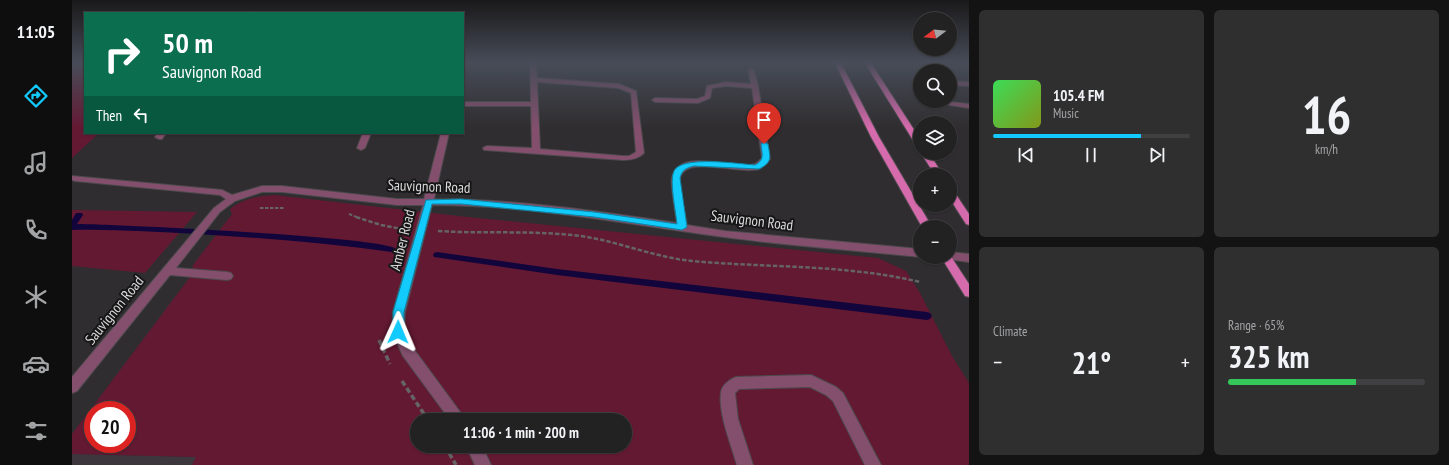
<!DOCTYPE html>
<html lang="en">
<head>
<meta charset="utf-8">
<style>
  :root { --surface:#232223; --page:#2f2f30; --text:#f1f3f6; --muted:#a3a4a6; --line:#403f41; --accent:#12cafb }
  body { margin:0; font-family:"PT Sans Narrow",sans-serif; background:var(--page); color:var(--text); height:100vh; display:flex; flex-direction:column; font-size:15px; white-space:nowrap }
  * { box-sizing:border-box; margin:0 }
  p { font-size:13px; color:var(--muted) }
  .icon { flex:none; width:22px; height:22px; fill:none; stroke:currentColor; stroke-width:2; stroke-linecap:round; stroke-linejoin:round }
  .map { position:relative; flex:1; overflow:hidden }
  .sheet { display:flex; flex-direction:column; gap:10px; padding:10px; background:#131313; width:480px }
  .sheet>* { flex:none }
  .guide { position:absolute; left:12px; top:12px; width:380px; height:122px; border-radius:0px; box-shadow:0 1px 3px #0004,0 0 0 1px var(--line); background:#0b6e4f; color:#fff; overflow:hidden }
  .needle { width:26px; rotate:254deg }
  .tools { position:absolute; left:841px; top:12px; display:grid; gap:8px }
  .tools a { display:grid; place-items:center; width:44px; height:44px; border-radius:50%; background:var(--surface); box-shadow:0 1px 3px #0004,0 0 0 1px var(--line); font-size:20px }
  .speed { position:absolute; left:12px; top:401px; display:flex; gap:8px; font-size:20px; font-weight:700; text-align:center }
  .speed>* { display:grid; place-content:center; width:52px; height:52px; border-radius:50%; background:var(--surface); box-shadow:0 1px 3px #0004,0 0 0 1px var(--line); line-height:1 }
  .speed .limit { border:6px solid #d22; background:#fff; color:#111 }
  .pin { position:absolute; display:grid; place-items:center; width:34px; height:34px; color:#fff; margin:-41px -17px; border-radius:50% 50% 50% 0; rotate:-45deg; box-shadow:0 0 4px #0007 }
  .pin .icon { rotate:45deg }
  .me { position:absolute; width:44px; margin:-22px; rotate:1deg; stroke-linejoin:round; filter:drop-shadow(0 0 3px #0008) }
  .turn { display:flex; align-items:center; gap:14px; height:84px; padding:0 12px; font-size:18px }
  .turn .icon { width:52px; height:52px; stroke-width:2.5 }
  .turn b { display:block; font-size:28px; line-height:34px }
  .then { display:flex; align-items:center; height:38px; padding:0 12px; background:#0003; gap:8px; font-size:15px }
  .big { font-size:30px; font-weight:700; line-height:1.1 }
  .sheet .card { flex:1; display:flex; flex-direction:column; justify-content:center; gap:6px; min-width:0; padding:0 14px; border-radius:6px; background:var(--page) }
  .sheet .dial { align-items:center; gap:0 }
  .dial b { font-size:52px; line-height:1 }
  .song { display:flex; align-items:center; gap:12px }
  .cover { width:48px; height:48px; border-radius:6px; background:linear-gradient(135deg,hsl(130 70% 55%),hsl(70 70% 35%)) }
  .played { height:4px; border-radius:2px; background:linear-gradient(90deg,var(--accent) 75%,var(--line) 75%) }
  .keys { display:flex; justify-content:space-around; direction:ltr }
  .heat { display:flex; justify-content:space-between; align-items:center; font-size:22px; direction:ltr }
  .charge { height:6px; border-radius:3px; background:linear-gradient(90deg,#34c759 65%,var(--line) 0) }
  .sheet .tiles { flex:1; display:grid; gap:10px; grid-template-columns:repeat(2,1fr) }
  .trip { position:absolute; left:338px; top:413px; width:222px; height:40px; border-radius:20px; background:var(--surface); box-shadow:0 1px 3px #0004,0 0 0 1px var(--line); font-weight:700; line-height:40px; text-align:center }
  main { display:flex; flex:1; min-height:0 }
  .tab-bar { display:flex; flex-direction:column; width:72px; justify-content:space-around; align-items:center; background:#0e0e0e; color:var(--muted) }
  .tab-bar .icon { width:28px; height:28px }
  .tab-bar .active { color:var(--accent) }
  .tab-bar b { font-size:18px; color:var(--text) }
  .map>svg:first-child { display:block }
  .built { fill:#3d373d }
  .green { fill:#641933; fill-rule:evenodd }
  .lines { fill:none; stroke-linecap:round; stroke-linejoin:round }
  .stream { fill:#12053c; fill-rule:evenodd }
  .minor-casing { stroke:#4b494b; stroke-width:2 }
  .major-casing { stroke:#4b494b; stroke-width:2 }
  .path-far2 { stroke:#656365; stroke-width:2; stroke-dasharray:3.5 1.5; stroke-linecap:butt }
  .path-far1 { stroke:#656365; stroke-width:2.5; stroke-dasharray:4.5 2; stroke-linecap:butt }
  .path { stroke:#656365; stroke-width:3.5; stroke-dasharray:5.5 3; stroke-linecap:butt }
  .minor { fill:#834f6d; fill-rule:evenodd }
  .major { fill:#d56aac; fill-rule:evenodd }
  .route { fill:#12cafb; stroke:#0c83a3 }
  .labels { text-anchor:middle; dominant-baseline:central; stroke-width:4; stroke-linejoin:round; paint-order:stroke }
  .street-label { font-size:15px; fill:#dbd9db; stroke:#161617 }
</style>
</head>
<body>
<main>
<nav class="tab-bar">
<b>11:05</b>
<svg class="icon active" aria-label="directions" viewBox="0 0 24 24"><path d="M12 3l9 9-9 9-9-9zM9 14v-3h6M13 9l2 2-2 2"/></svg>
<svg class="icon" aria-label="music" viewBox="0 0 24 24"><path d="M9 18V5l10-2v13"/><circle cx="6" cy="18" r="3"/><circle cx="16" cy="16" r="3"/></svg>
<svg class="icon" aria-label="phone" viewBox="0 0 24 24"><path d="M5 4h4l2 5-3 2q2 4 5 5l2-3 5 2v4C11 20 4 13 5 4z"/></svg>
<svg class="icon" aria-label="climate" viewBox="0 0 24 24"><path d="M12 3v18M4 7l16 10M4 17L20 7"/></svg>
<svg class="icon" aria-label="car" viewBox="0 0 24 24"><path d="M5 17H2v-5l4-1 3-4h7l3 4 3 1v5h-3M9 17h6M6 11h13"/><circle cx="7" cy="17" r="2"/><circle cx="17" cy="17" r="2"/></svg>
<svg class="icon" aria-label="filters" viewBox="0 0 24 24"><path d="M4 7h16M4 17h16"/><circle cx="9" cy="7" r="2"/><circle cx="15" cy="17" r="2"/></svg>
</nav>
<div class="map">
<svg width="897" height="465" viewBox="0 0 897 465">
  <rect width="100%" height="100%" fill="#2f2d2f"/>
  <path class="built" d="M0,454l124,3 -4,8h-120z"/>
  <g class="green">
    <path d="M0,63h13v70h14l-27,25z"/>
    <path d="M202,195l193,22 411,41 28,13 14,22 32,63 17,27v82h-777l4,-8 -124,-3v-20l118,-157 3,-12 39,-51 -2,-5c13,-10 27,-13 44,-14zM21,410h34v34h-34zM345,420h208v26h-208z"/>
    <path d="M0,210l125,2 -52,61 -73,-7z"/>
  </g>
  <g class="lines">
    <g class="stream">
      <path d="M4,213h6l1,2 -6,9c34,0 308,13 319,25l-4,3c-65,-9 -130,-14 -195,-18 -42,-2 -83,-5 -125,-4v-10z"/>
      <path d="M365,252l120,17 370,43 3,1 2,3 -2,3 -3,1 -370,-45 -123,-18 -1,-2 1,-2z"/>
    </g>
    <defs>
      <g id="minor">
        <path d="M458,63h6l1,15 82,6 17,7 8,62c-6,6 -13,7 -21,7l-139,-10 -1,-2 4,-2 45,2 -1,-42h-68v-4h68zM465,82l81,6 13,5 5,59 -7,4h-6l-83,-7z"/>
        <path d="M892,63h5v4z"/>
        <path d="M679,68l3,2 4,16 12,73c-2,3 -6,7 -9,9 -17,9 -77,-15 -81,11 -1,8 5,36 7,46l38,6 195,18v8c-65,-7 -131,-11 -196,-20 -97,-13 -194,-32 -292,-32l-27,107 -1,20 9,16 53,72h-16l-47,-64 -11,-24 1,-20 30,-107h-26l-115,-13h-20l-27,9 -15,11 -44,56 51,4 4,1 2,3 -2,3 -4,1 -57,-5 -93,116 -5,2v-16l142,-169 12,-9 -6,-4 -145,-14 -3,-1v-4l150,14 10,5 30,-9h20l115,13h27l17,-66h8l-15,66c80,0 163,12 243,24 -1,-8 -7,-39 -5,-46 10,-32 61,-5 83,-13 2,-1 5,-4 7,-6l-10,-70 -26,-2 -14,2 -2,10 -12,5 -43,-1 -3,-2 3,-2 42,1 8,-3 2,-10 19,-4 25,2 -3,-14z"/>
        <path d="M878,81l19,1v4l-19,-1z"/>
        <path d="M879,102l18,2v4l-20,-3v-2z"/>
        <path d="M86,133h8l-4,6h-3l-4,-2z"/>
        <path d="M291,133h8l-6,15 -4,2 -4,-2z"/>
        <path d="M878,252l19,2v8l-23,-3 -1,-2h5z"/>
        <path d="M739,375l25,12 7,6 38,72h-16l-32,-64 -7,-6 -16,-8 -71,2 -4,4 3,26 15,46h-16c-6,-21 -19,-52 -16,-73 1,-7 9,-13 15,-15z"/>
        <path d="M394,446h16l9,19h-16z"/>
      </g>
      <g id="major">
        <path d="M763,63h6l38,74 53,90h-10l-51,-90z"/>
        <path d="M793,63h6l49,76v8l-4,-2z"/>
        <path d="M849,153h8l14,22h-8z"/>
        <path d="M878,189l3,1 16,24v11l-3,-1 -16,-25z"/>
        <path d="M878,255l19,29v13l-4,-1 -24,-39h9z"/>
      </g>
    </defs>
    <use href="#minor" class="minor-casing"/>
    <use href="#major" class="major-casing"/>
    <g class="path-far2">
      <path d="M188,208h25"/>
      <path d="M277,214l10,4"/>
    </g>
    <g class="path-far1">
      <path d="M284,217l25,8 21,4"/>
      <path d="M366,231c47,3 95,-1 142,5 38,5 73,21 112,25 76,7 153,3 228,21"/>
    </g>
    <g class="path">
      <path d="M307,340l11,24"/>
      <path d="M330,381l26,39"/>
      <path d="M373,446l11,19"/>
    </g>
    <use href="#minor" class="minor"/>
    <use href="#major" class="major"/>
  </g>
  <linearGradient id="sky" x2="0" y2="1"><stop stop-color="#1a191a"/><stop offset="0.49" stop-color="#474c58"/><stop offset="1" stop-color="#474c58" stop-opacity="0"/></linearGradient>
  <rect width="897" height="128" fill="url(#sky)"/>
  <path class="route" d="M692,142l4,2c2,13 5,18 -9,25l-65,-3c-8,2 -12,4 -14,12l7,49 -5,3 -88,-13 -133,-13h-29l-28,108v20l-2,3 -4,2 -4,-2 -1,-3v-20l33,-112 35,-1 133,13 83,12c-1,-12 -8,-43 -3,-53 8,-16 65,-7 81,-6 10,-5 7,-11 6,-21z"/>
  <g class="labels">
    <g class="street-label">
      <text transform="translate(357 186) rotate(2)">Sauvignon Road</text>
      <text transform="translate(680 220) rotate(7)">Sauvignon Road</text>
      <text transform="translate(330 240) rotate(-76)">Amber Road</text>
      <text transform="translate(42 310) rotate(-51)">Sauvignon Road</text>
    </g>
  </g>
</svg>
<div class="tools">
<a><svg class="needle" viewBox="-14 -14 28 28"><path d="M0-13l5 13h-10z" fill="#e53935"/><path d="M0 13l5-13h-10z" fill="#a3a4a6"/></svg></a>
<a><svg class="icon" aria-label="search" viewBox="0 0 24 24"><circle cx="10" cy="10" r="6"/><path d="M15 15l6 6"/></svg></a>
<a><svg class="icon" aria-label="layers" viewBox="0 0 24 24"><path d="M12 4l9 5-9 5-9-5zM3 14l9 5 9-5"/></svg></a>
<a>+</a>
<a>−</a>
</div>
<div class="speed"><div class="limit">20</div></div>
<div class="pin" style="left:692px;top:144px;background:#d93025"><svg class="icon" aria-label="arrive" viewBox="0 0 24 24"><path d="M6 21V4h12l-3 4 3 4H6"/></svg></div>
<svg class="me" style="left:326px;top:332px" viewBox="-20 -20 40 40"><path d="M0-17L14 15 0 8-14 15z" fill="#12cafb" stroke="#fff" stroke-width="4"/></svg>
<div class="trip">11:06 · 1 min · 200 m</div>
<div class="guide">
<div class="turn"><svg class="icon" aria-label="right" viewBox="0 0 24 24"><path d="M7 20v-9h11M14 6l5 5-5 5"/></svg><div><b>50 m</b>Sauvignon Road</div></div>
<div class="then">Then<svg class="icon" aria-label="left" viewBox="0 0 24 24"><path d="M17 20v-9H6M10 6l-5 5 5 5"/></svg></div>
</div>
</div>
<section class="sheet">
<div class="tiles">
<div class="card">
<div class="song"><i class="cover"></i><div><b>105.4 FM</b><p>Music</p></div></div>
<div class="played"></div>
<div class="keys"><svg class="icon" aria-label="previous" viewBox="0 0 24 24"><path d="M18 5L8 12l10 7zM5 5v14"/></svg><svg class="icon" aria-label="pause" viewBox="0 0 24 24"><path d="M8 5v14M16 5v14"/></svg><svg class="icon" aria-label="next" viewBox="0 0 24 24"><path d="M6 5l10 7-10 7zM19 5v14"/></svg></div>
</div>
<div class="card dial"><b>16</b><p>km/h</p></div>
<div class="card"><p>Climate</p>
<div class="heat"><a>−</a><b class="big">21°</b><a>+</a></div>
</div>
<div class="card"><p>Range · 65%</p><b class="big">325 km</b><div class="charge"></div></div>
</div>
</section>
</main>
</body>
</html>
